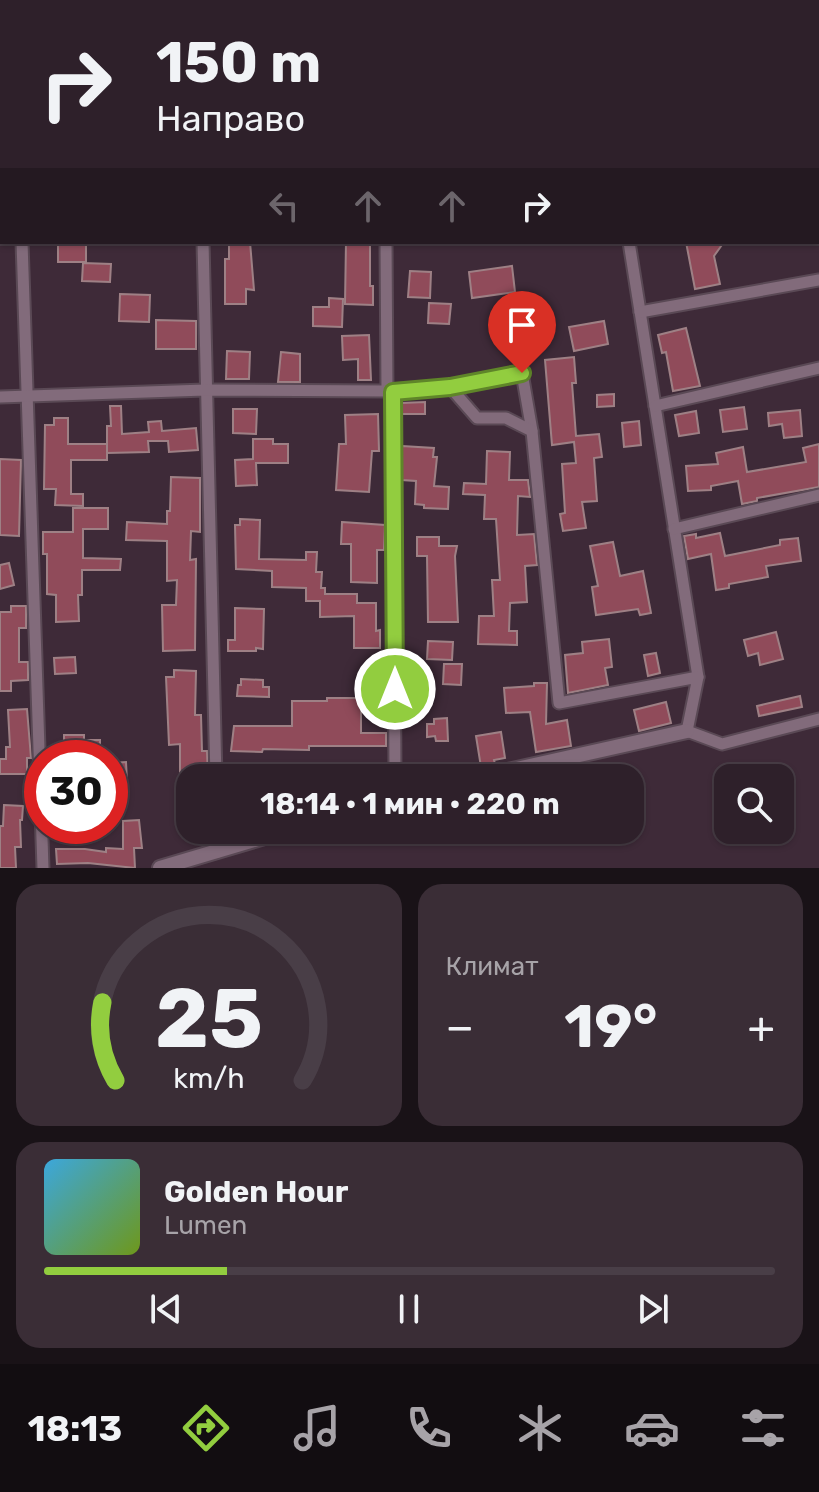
<!DOCTYPE html>
<html lang="ru">
<head>
<meta charset="utf-8">
<style>
  :root { --surface:#2e202a; --page:#3a2d36; --text:#f1f3f6; --muted:#a7a3a8; --line:#493e47; --accent:#92cd3f }
  body { margin:0; font-family:Rubik,sans-serif; background:var(--page); color:var(--text); height:100vh; display:flex; flex-direction:column; font-size:30px; white-space:nowrap }
  * { box-sizing:border-box; margin:0 }
  p { font-size:26px; color:var(--muted) }
  .icon { flex:none; width:44px; height:44px; fill:none; stroke:currentColor; stroke-width:2; stroke-linecap:round; stroke-linejoin:round }
  .map { position:relative; height:868px; overflow:hidden }
  .sheet { display:flex; flex-direction:column; gap:16px; padding:16px; background:#191217; flex:1 }
  .sheet>* { flex:none }
  .hud { position:absolute; left:0px; top:0px; width:820px; height:244px; box-shadow:0 2px 6px #0004,0 0 0 2px var(--line); background:#2e202a; color:var(--text); overflow:hidden }
  .fabs { position:absolute; left:714px; top:764px; display:grid; gap:16px }
  .fabs a { display:grid; place-items:center; width:80px; height:80px; border-radius:16px; background:var(--surface); box-shadow:0 2px 6px #0004,0 0 0 2px var(--line); font-size:40px }
  .speed { position:absolute; left:24px; top:740px; display:flex; gap:16px; font-size:40px; font-weight:700; text-align:center }
  .speed>* { display:grid; place-content:center; width:104px; height:104px; border-radius:50%; background:var(--surface); box-shadow:0 2px 6px #0004,0 0 0 2px var(--line); line-height:1 }
  .speed .limit { border:12px solid #d22; background:#fff; color:#111 }
  .pin { position:absolute; display:grid; place-items:center; width:68px; height:68px; color:#fff; margin:-82px -34px; border-radius:50% 50% 50% 0; rotate:-45deg; box-shadow:0 0 8px #0007 }
  .pin .icon { rotate:45deg }
  .me { position:absolute; width:88px; margin:-44px; rotate:0deg; stroke-linejoin:round; filter:drop-shadow(0 0 6px #0008) }
  .turn { display:flex; align-items:center; gap:28px; height:168px; padding:0 24px; font-size:36px }
  .turn .icon { width:104px; height:104px; stroke-width:2.5 }
  .turn b { display:block; font-size:56px; line-height:68px }
  .lanes { display:flex; align-items:center; height:76px; padding:0 24px; background:#0003; justify-content:center; gap:40px; direction:ltr }
  .lanes .off { opacity:.35 }
  .big { font-size:60px; font-weight:700; line-height:1.1 }
  .sheet .widget { flex:1; display:flex; flex-direction:column; justify-content:center; gap:12px; min-width:0; padding:0 28px; border-radius:24px; background:var(--page) }
  .sheet .dial { align-items:center; gap:0 }
  .dial svg { height:208px; overflow:visible; fill:none; stroke:var(--line); stroke-width:7; stroke-linecap:round; text-anchor:middle }
  .dial text { fill:var(--text); stroke:none }
  .song { display:flex; align-items:center; gap:24px }
  .cover { width:96px; height:96px; border-radius:12px; background:linear-gradient(135deg,hsl(200 70% 55%),hsl(80 70% 35%)) }
  .played { height:8px; border-radius:4px; background:linear-gradient(90deg,var(--accent) 25%,var(--line) 25%) }
  .keys { display:flex; justify-content:space-around; direction:ltr }
  .heat { display:flex; justify-content:space-between; align-items:center; font-size:44px; direction:ltr }
  .sheet .tiles { flex:1; display:grid; gap:16px; grid-template-columns:1fr 1fr }
  .widget:last-child { grid-column:span 2 }
  .trip { position:absolute; left:176px; top:764px; width:468px; height:80px; border-radius:24px; background:var(--surface); box-shadow:0 2px 6px #0004,0 0 0 2px var(--line); font-weight:700; line-height:80px; text-align:center }
  .tab-bar { display:flex; height:128px; justify-content:space-around; align-items:center; background:#120d11; color:var(--muted) }
  .tab-bar .icon { width:56px; height:56px }
  .tab-bar .on { color:var(--accent) }
  .tab-bar b { font-size:36px; color:var(--text) }
  .map>svg:first-child { display:block }
  .building { fill:#904b5a; stroke:#9e8085; stroke-width:2 }
  .lines { fill:none; stroke-linecap:round; stroke-linejoin:round }
  .minor-casing { stroke:#5a4955; stroke-width:15 }
  .tertiary-casing { stroke:#5a4955; stroke-width:18 }
  .minor { stroke:#826b7b; stroke-width:11 }
  .tertiary { stroke:#826b7b; stroke-width:14 }
  .route-casing { stroke:#5f8529; stroke-width:20 }
  .route { stroke:#92cd3f; stroke-width:14 }
</style>
</head>
<body>
<div class="map">
<svg width="819" height="868" viewBox="0 0 819 868">
  <rect width="100%" height="100%" fill="#3e2a38"/>
  <g class="building">
    <rect x="58" y="242" width="28" height="20"/>
    <path d="M229,242h21l4,48 -8,-1v15h-21v-45h4z"/>
    <path d="M346,242h24v44h3v19l-28,-1z"/>
    <path d="M686,242h38l-10,14 6,28 -25,5z"/>
    <path d="M83,263l28,1 -1,18 -28,-1z"/>
    <path d="M512,266l3,26 -43,6 -3,-26z"/>
    <path d="M410,271l21,1 -1,26 -22,-1z"/>
    <path d="M120,294l30,1 -1,27 -30,-1z"/>
    <path d="M329,298l14,1 -1,28 -29,-1v-19h16z"/>
    <path d="M429,303l22,1 -2,20 -21,-1z"/>
    <path d="M156,320l40,1v28h-40z"/>
    <path d="M604,321l4,23 -34,7 -5,-24z"/>
    <path d="M686,328l14,58 -27,5 -7,-39 -4,1 -4,-18z"/>
    <path d="M369,335l2,45h-13v-21l-15,1 -1,-24z"/>
    <path d="M227,351l23,1 -1,27h-23z"/>
    <path d="M281,352l19,2v28h-22z"/>
    <path d="M574,357l2,26h-4l4,53 23,-2 3,23 -8,1 3,43 -15,1 4,26 -23,3 -3,-17 5,-1 -3,-49 14,-1 -2,-21 -22,3 -7,-85z"/>
    <path d="M614,394v12l-17,1v-12z"/>
    <path d="M425,402v12h-23v-11z"/>
    <path d="M110,406h11l1,28 27,-2 -1,-10 13,-1 1,10 34,-3 2,22 -29,2 -1,-11h-20l1,11 -42,1v-27h4z"/>
    <path d="M744,407l3,22 -24,3 -3,-22z"/>
    <path d="M233,409h24l-1,25 -23,-1z"/>
    <path d="M800,410l2,26 -18,2 -2,-14 -13,2 -1,-13z"/>
    <path d="M696,411l3,22 -20,3 -4,-21z"/>
    <path d="M378,414l1,37h-7l-3,41 -33,-2 3,-46h7l-1,-29z"/>
    <path d="M54,418h14v26h39v16h-36v34h12v12l-28,-1 1,-16h-12l1,-64h9z"/>
    <path d="M639,421l2,24 -17,2 -2,-24z"/>
    <path d="M253,439h20v5h15v19h-32l1,22 -21,1 -1,-26 18,-1z"/>
    <path d="M819,444v43l-62,11v3l-15,3 -4,-23 -27,5v4l-23,1 -2,-25 32,-2 -2,-11 27,-6 4,25 59,-10 -3,-14z"/>
    <path d="M402,446l32,2 -1,9h4l-3,29 15,1 -1,22 -24,-1v-3l-9,-1 1,-23 -14,-1z"/>
    <path d="M487,451l23,1 -1,28h19l2,17 -12,-1 -1,39 17,-1 3,31 -12,1 2,36 -17,1 -1,28h8v14l-39,-1 1,-28h15l-2,-36h8l-4,-61h-12l1,-24 -22,-1 1,-11 22,1z"/>
    <path d="M0,459l21,1 -2,76 -19,-1z"/>
    <path d="M171,477l29,1v54l-9,-1 -1,29 6,-1 -1,91 -32,1 -1,-46h14l1,-25 -10,1v-40l-41,-1 1,-18 40,2v-13h3z"/>
    <path d="M73,508h35v21h-25v29l38,1 -1,11h-38v25h-4l1,26 -23,1v-27l-9,-1v-40h-4v-22h30z"/>
    <path d="M240,519l20,1 -1,39 47,1v-8h11l-1,20h6l-1,16h4v6h32v9h19v28l4,-1v18h-26v-32l-34,1v-16h-14v-13l-34,-1v-16l-36,-2 -1,-44h5z"/>
    <path d="M342,522l43,3 -1,25h-7v33l-26,-1v-38h-10z"/>
    <path d="M720,533l5,23 55,-11v-5l18,-2 3,23 -35,5 2,11 -39,7v4l-13,2 -5,-36 -23,5 -4,-23 12,-2v4z"/>
    <path d="M417,537h22v9h18l-2,10 3,66h-30l-1,-66h-10z"/>
    <path d="M613,542l7,34 23,-5 8,42 -11,2 -2,-6 -42,6 -4,-28 6,-1 -8,-40z"/>
    <path d="M9,563l5,22 -14,4v-24z"/>
    <path d="M11,606h15v22h-7v34h9v18l-17,1v10h-11v-79h11z"/>
    <path d="M235,608l29,1 -1,40 -7,-1v3h-28v-11h7z"/>
    <path d="M776,632l7,27 -23,6 -2,-12 -10,3 -4,-16z"/>
    <path d="M609,639l3,28 -7,1 3,17 -40,8 -3,-38 18,-2 -1,-11z"/>
    <path d="M428,641l25,1 -1,18 -25,-1z"/>
    <path d="M656,653l4,20 -12,3 -4,-21z"/>
    <path d="M75,657l1,16 -21,1 -1,-16z"/>
    <path d="M444,664h18l-1,21 -18,-1z"/>
    <path d="M174,670l22,1 -1,44h6l1,36h5l1,27h-28v-34l-11,1 -3,-68h8z"/>
    <path d="M241,679l22,1v7h6v10l-32,-1 1,-11h3z"/>
    <path d="M534,683h13l-1,41 21,-4 4,26 -35,6 -6,-40 -24,1 -2,-25 30,-2z"/>
    <path d="M800,696l2,11 -43,9 -2,-10z"/>
    <path d="M327,698h34v35h25v13h-77v4l-46,-1 -1,3 -31,-1 3,-25h58v-25h35z"/>
    <path d="M666,702l5,21 -32,8 -5,-21z"/>
    <path d="M27,709l4,49h-4v16h-27v-15h6v-12h4l-2,-37z"/>
    <path d="M447,718l1,23h-12l-1,-5 -8,1v-13h7v-5z"/>
    <path d="M501,732l4,26 -11,2 1,4 -14,3 -5,-31z"/>
    <path d="M64,735h20v5h16v12h-36z"/>
    <path d="M126,762l1,20 -17,1v-20z"/>
    <path d="M310,766l19,1 -1,11h-18z"/>
    <path d="M4,805l19,1 -1,14h-2l1,27h-6l1,21h-16v-42h3z"/>
    <path d="M139,820l3,28h-8l1,20 -47,-5 -31,1 -1,-15h29l21,3v-4l17,1v-28z"/>
  </g>
  <g class="lines">
    <defs>
      <g id="minor">
        <path d="M16,0v2"/>
        <path d="M199,0v2"/>
        <path d="M384,0v2"/>
        <path d="M600,0v2"/>
        <path d="M753,0l1,2"/>
        <path d="M818,144h1"/>
        <path d="M22,242l21,626"/>
        <path d="M203,242l13,536"/>
        <path d="M386,242l1,149 6,1 2,386"/>
        <path d="M629,242l69,435"/>
        <path d="M640,312l179,-32"/>
        <path d="M450,387l72,-14 10,58"/>
        <path d="M393,392l57,-5 27,31h29l26,13 27,272 139,-26 -11,54 35,13 97,-25"/>
        <path d="M0,397l205,-7 182,1"/>
        <path d="M655,406l164,-38"/>
        <path d="M674,529l145,-34"/>
        <path d="M217,830l1,22"/>
      </g>
      <g id="tertiary">
        <path d="M476,778l211,-47"/>
        <path d="M160,868l128,-38"/>
      </g>
    </defs>
    <use href="#minor" class="minor-casing"/>
    <use href="#tertiary" class="tertiary-casing"/>
    <use href="#minor" class="minor"/>
    <use href="#tertiary" class="tertiary"/>
  </g>
  <g class="lines">
    <defs>
      <path id="route" d="M395,689l-2,-297 57,-5 72,-14"/>
    </defs>
    <use href="#route" class="route-casing"/>
    <use href="#route" class="route"/>
  </g>
</svg>
<div class="fabs">
<a><svg class="icon" aria-label="search" viewBox="0 0 24 24"><circle cx="10" cy="10" r="6"/><path d="M15 15l6 6"/></svg></a>
</div>
<div class="speed"><div class="limit">30</div></div>
<div class="pin" style="left:522px;top:373px;background:#d93025"><svg class="icon" aria-label="arrive" viewBox="0 0 24 24"><path d="M6 21V4h12l-3 4 3 4H6"/></svg></div>
<svg class="me" style="left:395px;top:689px" viewBox="-20 -20 40 40"><circle r="17" fill="#92cd3f" stroke="#fff" stroke-width="3"/><path d="M0-11L8 9 0 5-8 9z" fill="#fff"/></svg>
<div class="trip">18:14 · 1 мин · 220 m</div>
<div class="hud">
<div class="turn"><svg class="icon" aria-label="right" viewBox="0 0 24 24"><path d="M7 20v-9h11M14 6l5 5-5 5"/></svg><div><b>150 m</b>Направо</div></div>
<div class="lanes"><svg class="icon off" aria-label="left" viewBox="0 0 24 24"><path d="M17 20v-9H6M10 6l-5 5 5 5"/></svg><svg class="icon off" aria-label="ahead" viewBox="0 0 24 24"><path d="M12 20V5M6 11l6-6 6 6"/></svg><svg class="icon off" aria-label="ahead" viewBox="0 0 24 24"><path d="M12 20V5M6 11l6-6 6 6"/></svg><svg class="icon" aria-label="right" viewBox="0 0 24 24"><path d="M7 20v-9h11M14 6l5 5-5 5"/></svg></div>
</div>
</div>
<section class="sheet">
<div class="tiles">
<div class="widget dial"><svg viewBox="0 0 100 80">
<path d="M14 69A42 42 0 1 1 86 69"/>
<path d="M14 69A42 42 0 0 1 9 39" stroke="#92cd3f"/>
<text x="50" y="56" font-size="32" font-weight="700">25</text>
<text x="50" y="72" font-size="11">km/h</text>
</svg></div>
<div class="widget"><p>Климат</p>
<div class="heat"><a>−</a><b class="big">19°</b><a>+</a></div>
</div>
<div class="widget">
<div class="song"><i class="cover"></i><div><b>Golden Hour</b><p>Lumen</p></div></div>
<div class="played"></div>
<div class="keys"><svg class="icon" aria-label="previous" viewBox="0 0 24 24"><path d="M18 5L8 12l10 7zM5 5v14"/></svg><svg class="icon" aria-label="pause" viewBox="0 0 24 24"><path d="M8 5v14M16 5v14"/></svg><svg class="icon" aria-label="next" viewBox="0 0 24 24"><path d="M6 5l10 7-10 7zM19 5v14"/></svg></div>
</div>
</div>
</section>
<nav class="tab-bar">
<b>18:13</b>
<svg class="icon on" aria-label="directions" viewBox="0 0 24 24"><path d="M12 3l9 9-9 9-9-9zM9 14v-3h6M13 9l2 2-2 2"/></svg>
<svg class="icon" aria-label="music" viewBox="0 0 24 24"><path d="M9 18V5l10-2v13"/><circle cx="6" cy="18" r="3"/><circle cx="16" cy="16" r="3"/></svg>
<svg class="icon" aria-label="phone" viewBox="0 0 24 24"><path d="M5 4h4l2 5-3 2q2 4 5 5l2-3 5 2v4C11 20 4 13 5 4z"/></svg>
<svg class="icon" aria-label="climate" viewBox="0 0 24 24"><path d="M12 3v18M4 7l16 10M4 17L20 7"/></svg>
<svg class="icon" aria-label="car" viewBox="0 0 24 24"><path d="M5 17H2v-5l4-1 3-4h7l3 4 3 1v5h-3M9 17h6M6 11h13"/><circle cx="7" cy="17" r="2"/><circle cx="17" cy="17" r="2"/></svg>
<svg class="icon" aria-label="filters" viewBox="0 0 24 24"><path d="M4 7h16M4 17h16"/><circle cx="9" cy="7" r="2"/><circle cx="15" cy="17" r="2"/></svg>
</nav>
</body>
</html>
